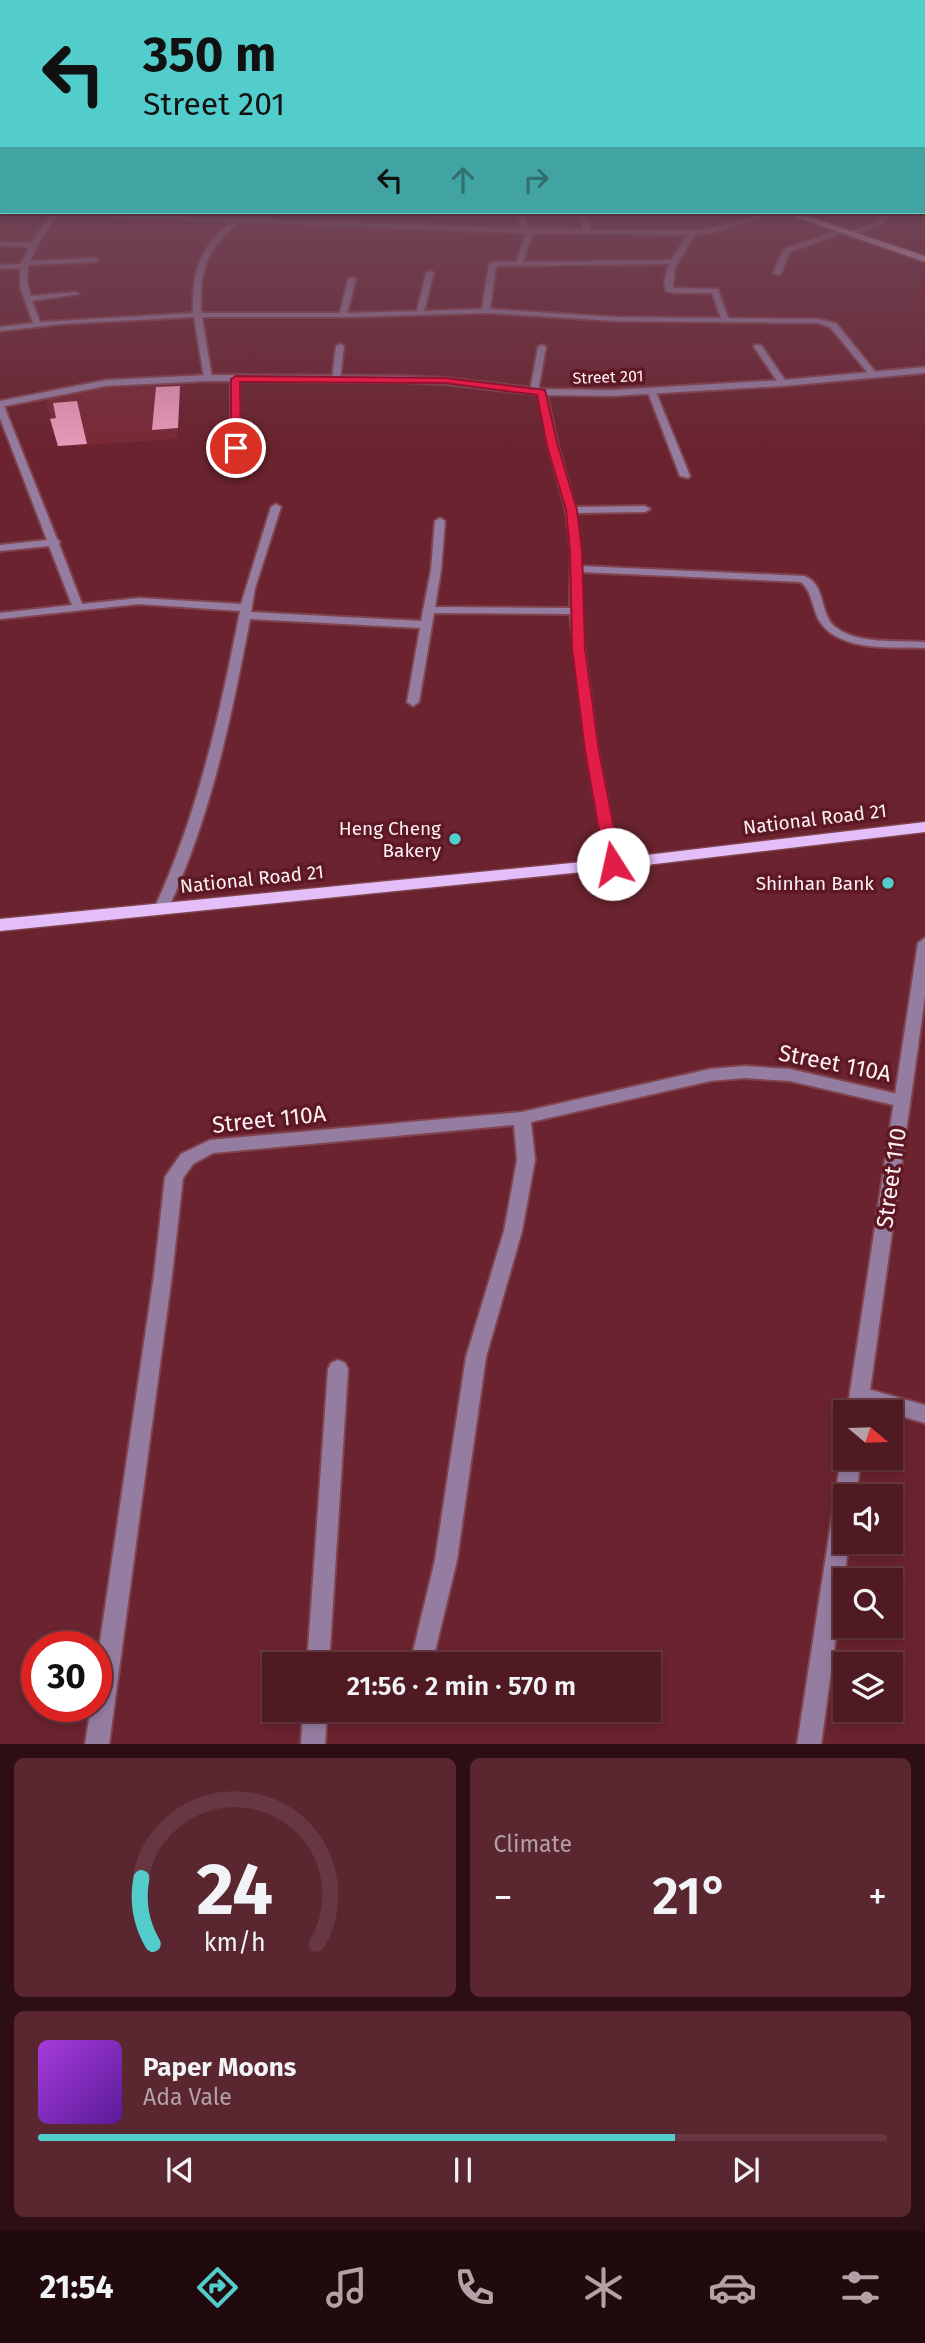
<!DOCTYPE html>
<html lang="en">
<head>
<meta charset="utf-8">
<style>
  :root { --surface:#501a23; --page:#5a2730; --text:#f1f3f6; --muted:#b4a1a6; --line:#673841; --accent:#53cdcb }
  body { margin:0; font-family:"Fira Sans",sans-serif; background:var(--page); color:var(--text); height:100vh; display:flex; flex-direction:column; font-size:26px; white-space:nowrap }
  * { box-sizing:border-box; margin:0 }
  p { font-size:23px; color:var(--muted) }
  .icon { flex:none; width:38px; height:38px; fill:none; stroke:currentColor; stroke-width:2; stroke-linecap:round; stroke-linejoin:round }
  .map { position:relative; height:1744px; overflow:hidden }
  .drawer { display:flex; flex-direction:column; gap:14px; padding:14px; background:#2c0e13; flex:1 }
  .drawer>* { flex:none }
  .top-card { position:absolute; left:0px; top:0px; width:926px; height:214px; box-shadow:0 4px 10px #0003,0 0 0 2px var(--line); background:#53cdcb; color:#111; overflow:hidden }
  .needle { width:46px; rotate:109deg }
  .fabs { position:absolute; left:833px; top:1400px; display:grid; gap:14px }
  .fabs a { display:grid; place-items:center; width:70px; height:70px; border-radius:0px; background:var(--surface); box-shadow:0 4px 10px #0003,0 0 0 2px var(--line); font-size:35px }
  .speed { position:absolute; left:21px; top:1631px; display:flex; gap:14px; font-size:35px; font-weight:700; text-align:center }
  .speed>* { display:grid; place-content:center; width:91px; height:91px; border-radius:50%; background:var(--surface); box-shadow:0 4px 10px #0003,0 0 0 2px var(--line); line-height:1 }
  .speed .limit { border:10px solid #d22; background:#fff; color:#111 }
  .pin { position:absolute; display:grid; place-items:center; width:60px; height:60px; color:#fff; margin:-30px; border:4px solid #fff; border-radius:50%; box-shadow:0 2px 7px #0007 }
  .me { position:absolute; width:77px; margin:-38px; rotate:350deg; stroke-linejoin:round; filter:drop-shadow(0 0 5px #0008) }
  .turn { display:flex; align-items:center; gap:24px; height:147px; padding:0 28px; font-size:32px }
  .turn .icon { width:91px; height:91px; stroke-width:2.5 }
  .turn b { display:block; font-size:49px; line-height:60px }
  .lanes { display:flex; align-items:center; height:66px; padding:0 28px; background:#0003; justify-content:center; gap:35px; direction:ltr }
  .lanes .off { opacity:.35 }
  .big { font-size:52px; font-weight:600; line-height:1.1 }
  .drawer .tile { flex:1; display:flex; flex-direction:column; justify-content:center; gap:10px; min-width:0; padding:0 24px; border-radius:10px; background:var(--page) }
  .drawer .dial { align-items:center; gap:0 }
  .dial svg { height:182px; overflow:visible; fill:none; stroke:var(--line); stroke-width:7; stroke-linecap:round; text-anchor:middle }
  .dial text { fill:var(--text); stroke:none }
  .song { display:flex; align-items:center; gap:21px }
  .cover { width:84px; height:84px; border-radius:10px; background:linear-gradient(135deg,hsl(280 70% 55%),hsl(270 70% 35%)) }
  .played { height:7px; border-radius:4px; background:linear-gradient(90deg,var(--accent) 75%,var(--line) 75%) }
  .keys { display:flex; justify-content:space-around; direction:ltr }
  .heat { display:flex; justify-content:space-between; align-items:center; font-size:38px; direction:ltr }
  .drawer .tiles { flex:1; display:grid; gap:14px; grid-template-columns:1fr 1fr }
  .tile:last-child { grid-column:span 2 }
  .trip { position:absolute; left:262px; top:1652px; width:399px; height:70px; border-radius:0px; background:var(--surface); box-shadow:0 4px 10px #0003,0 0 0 2px var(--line); font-weight:600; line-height:70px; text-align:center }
  .dock { display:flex; height:112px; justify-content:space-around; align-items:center; background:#200a0e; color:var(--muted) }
  .dock .icon { width:49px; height:49px }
  .dock .on { color:var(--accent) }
  .dock b { font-size:32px; color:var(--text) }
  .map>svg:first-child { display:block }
  .built { fill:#792936 }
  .building { fill:#e89ab9 }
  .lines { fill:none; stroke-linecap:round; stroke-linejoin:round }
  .minor-casing { stroke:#81444e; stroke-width:4 }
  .tertiary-casing { stroke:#81444e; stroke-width:4 }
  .primary-casing { stroke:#81444e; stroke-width:3 }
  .trunk-casing { stroke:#81444e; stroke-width:4 }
  .minor { fill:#957da1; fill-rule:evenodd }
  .tertiary { fill:#957da1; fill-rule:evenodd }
  .primary { fill:#e4bef8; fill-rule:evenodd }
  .trunk { fill:#ead2f8; fill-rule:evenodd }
  .route { fill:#e11d48; stroke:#92132f; stroke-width:2 }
  .poi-dot { fill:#53cdcb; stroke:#5e1825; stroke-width:2.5 }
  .labels { text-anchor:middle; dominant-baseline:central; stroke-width:7; stroke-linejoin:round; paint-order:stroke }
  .far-street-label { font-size:16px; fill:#fbf1f2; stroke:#5e1825 }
  .street-label { font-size:19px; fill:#fbf1f2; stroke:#5e1825 }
  .poi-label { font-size:19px; fill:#fbf1f2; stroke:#5e1825; text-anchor:end }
  .near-street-label { font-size:23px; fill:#fbf1f2; stroke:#5e1825 }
</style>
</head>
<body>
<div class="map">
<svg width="925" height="1745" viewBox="0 0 925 1745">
  <rect width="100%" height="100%" fill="#6a232f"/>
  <path class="built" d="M181,385l-4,54 -120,8 -11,-47 60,-12z"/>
  <g class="building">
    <path d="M180,386l-2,42 -26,2 4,-43z"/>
    <path d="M77,401l10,43 -29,2 -8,-27 6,-1 -3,-15z"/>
  </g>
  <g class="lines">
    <defs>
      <g id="minor">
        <path d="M53,212l181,6 4,-2 3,2 279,11 -1,-17h6l2,17 56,1 -3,-18h6l4,18 103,1 18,-2 61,-17h9l-68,20 -18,3 -20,32 -2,21 45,1 10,29 89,1 19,4 42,52 -7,2 -41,-50 -13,-4 -202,-2 -129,-8 -134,4h-150l10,61 -4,3 -4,-3 -10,-61 -132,7 -62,7v-4l33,-4 -13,-36v-19l-20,1v-4l21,-1 8,-17 -29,-1v-4l31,1zM57,215l173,7c-31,29 -38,48 -37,91l-153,9 -8,-21 47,-7 -4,-2 -44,4 -4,-14 1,-17 67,-3 4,-2 -4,-2 -65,3 8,-17zM238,222l288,11 -10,29h-23l-4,2 -7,45 -58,2 10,-38 -4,-2 -4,2 -9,38 -70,2 9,-34 -4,-2 -4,2 -8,34h-139c-1,-47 4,-59 37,-91zM533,233l155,2 -17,25 -148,2zM669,264l-5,18 2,9 9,2h37l9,25 -106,-1 -125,-8 6,-43z"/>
        <path d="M809,212h8l-12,6 -5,-1z"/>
        <path d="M887,212h7l-15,14 -31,9 -3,-2 30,-9z"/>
        <path d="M842,229l2,3 -54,20 -10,23 -7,-2 11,-24z"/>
        <path d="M340,344l4,2 -4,33 -4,3 -4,-3 4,-33z"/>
        <path d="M542,345l4,2 -8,44 -4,3 -4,-3 8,-44z"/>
        <path d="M755,345h6l26,38 -1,2h-6l-26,-38z"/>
        <path d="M235,376l4,3 2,92 -5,3 -5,-3v-92z"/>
        <path d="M648,388l7,2 35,86 -2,2 -8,-2 -33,-86z"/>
        <path d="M542,389l4,3 12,54 17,61 70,-1 5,3 -5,3 -69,1 5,53 223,10c22,8 15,36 30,50 22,19 64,14 91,16v6c-32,-1 -85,4 -105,-26 -8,-13 -7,-29 -19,-40l-220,-10 1,57 16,122 22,113 -7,4 -7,-4 -20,-113 -16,-137 -136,-1 -15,89 -6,4 -6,-4 13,-74 -170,-9c-19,100 -39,197 -82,290l-2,3h-10l-2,-3c44,-95 66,-195 86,-298l-101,-7 -139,15v-6l72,-8 -23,-59 -49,5v-6l47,-5 -47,-122v-15l4,3 53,133 3,3 -1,2 23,60 57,-6 102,6 30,-97 5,-3 5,3 -26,81 -4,24 170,9 10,-51 4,-49 5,-3 5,3 -4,49 -6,37 135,1 1,-57 -5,-41 -18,-64 -10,-54z"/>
        <path d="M745,1066l45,3 112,26 6,2 2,4 -2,4 -6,2 -112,-26 -45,-3 -35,3 -179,41 4,38 -13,71 -36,126 -29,203 -25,104h-22l25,-104 31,-203 38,-126 13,-71 -3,-35 -301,28 -20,11 -10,14 -11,97 -63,470h-24l6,-39h5v-37l58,-394 11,-98 16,-23 29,-14 312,-28 188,-43z"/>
        <path d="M338,1360l7,3 3,6 -19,295h-22l21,-295 3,-6z"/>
        <path d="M860,1387l65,18v18l-72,-21 -3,-6 3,-6z"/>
        <path d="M303,1710h24l-2,35h-24z"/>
      </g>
      <g id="tertiary">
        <path d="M925,367v6l-142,13 -171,10 -70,-1 -97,-11 -43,-2 -194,-1 -102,5 -106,21v-6l106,-21 102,-5 194,1 43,2 97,11 70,1 171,-10z"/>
        <path d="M925,938v58l-58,416h-20l71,-469z"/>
        <path d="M844,1451l1,7h16l-5,38h-11v46h4l-28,203h-24l44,-287z"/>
      </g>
      <path id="primary" d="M925,822v10l-312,37 -613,62v-12l613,-60z"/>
      <path id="trunk" d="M781,212h13l131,44v6z"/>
    </defs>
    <use href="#minor" class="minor-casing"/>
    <use href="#tertiary" class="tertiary-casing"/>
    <use href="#primary" class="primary-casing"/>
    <use href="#trunk" class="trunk-casing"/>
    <use href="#minor" class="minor"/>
    <use href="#tertiary" class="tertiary"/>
    <use href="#primary" class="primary"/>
    <use href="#trunk" class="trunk"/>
  </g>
  <linearGradient id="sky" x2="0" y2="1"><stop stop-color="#3a131a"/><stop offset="0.45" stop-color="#704558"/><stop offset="1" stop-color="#704558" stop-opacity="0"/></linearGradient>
  <rect width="925" height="447" fill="url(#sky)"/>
  <path class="route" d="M236,376l209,2 100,12 13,56 19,64 5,41 3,97 14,103 22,113 -3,3h-11l-2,-3 -20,-113 -13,-103 -2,-97 -4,-41 -19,-64 -10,-51 -92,-12 -205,-1 1,66 -5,3 -5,-3v-69z"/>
  <g class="poi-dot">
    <circle cx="455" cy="839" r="7"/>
    <circle cx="888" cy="883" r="7"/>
  </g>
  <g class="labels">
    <g class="far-street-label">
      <text transform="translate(608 377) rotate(-2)">Street 201</text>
    </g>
    <g class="street-label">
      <text transform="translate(815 819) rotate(-7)">National Road 21</text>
      <text transform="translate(252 879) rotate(-6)">National Road 21</text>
    </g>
    <g class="poi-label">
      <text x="441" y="828">Heng Cheng<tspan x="441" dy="22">Bakery</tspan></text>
      <text x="874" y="883">Shinhan Bank</text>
    </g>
    <g class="near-street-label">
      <text transform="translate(835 1063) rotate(11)">Street 110A</text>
      <text transform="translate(269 1119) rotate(-6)">Street 110A</text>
      <text transform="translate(891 1178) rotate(-82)">Street 110</text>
    </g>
  </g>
</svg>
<div class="fabs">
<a><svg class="needle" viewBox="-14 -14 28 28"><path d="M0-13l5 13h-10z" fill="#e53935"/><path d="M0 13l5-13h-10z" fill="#b4a1a6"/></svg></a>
<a><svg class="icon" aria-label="sound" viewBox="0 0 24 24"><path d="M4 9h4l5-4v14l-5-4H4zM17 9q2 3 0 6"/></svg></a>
<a><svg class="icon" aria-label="search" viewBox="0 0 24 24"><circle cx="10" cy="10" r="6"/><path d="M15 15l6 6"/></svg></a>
<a><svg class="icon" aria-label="layers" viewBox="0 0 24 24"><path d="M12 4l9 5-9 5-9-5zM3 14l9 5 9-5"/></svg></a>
</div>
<div class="speed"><div class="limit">30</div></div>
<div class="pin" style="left:236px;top:448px;background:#d93025"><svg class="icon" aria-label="arrive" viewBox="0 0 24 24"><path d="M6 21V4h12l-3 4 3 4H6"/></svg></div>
<svg class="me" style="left:613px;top:864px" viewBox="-20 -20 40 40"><circle r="19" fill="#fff"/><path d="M0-13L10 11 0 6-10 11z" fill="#e11d48"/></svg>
<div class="trip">21:56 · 2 min · 570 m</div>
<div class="top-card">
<div class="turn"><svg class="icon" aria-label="left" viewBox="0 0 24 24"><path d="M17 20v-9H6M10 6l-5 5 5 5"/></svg><div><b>350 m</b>Street 201</div></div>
<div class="lanes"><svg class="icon" aria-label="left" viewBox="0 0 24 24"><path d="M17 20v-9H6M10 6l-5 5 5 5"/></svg><svg class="icon off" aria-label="ahead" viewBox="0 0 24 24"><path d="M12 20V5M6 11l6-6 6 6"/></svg><svg class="icon off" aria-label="right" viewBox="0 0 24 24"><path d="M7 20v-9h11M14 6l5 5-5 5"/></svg></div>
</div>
</div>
<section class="drawer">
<div class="tiles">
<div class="tile dial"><svg viewBox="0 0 100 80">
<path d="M14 69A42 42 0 1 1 86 69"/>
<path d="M14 69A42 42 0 0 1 9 40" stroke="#53cdcb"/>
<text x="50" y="56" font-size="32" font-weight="700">24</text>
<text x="50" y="72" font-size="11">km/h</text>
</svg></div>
<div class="tile"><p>Climate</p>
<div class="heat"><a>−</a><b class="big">21°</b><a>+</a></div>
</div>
<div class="tile">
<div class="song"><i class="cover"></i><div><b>Paper Moons</b><p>Ada Vale</p></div></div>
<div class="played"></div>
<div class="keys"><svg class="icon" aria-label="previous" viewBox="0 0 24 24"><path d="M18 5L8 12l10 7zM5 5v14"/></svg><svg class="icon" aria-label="pause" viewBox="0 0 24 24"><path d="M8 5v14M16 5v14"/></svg><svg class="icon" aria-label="next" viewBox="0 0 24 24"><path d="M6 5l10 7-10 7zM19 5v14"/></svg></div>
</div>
</div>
</section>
<nav class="dock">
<b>21:54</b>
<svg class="icon on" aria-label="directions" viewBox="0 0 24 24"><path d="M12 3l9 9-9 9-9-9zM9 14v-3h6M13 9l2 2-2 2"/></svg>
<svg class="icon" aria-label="music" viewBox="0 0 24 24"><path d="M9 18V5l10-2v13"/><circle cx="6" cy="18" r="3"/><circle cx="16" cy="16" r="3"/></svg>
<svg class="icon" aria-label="phone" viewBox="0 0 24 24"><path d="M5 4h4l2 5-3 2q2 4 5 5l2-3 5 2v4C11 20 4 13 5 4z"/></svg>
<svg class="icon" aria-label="climate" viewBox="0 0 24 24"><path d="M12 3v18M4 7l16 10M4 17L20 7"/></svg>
<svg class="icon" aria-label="car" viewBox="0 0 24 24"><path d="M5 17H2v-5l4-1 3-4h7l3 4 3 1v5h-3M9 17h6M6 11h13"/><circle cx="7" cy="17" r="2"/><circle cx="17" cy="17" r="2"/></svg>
<svg class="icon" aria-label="filters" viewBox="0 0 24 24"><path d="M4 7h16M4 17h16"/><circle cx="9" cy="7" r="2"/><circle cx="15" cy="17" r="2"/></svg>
</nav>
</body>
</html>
